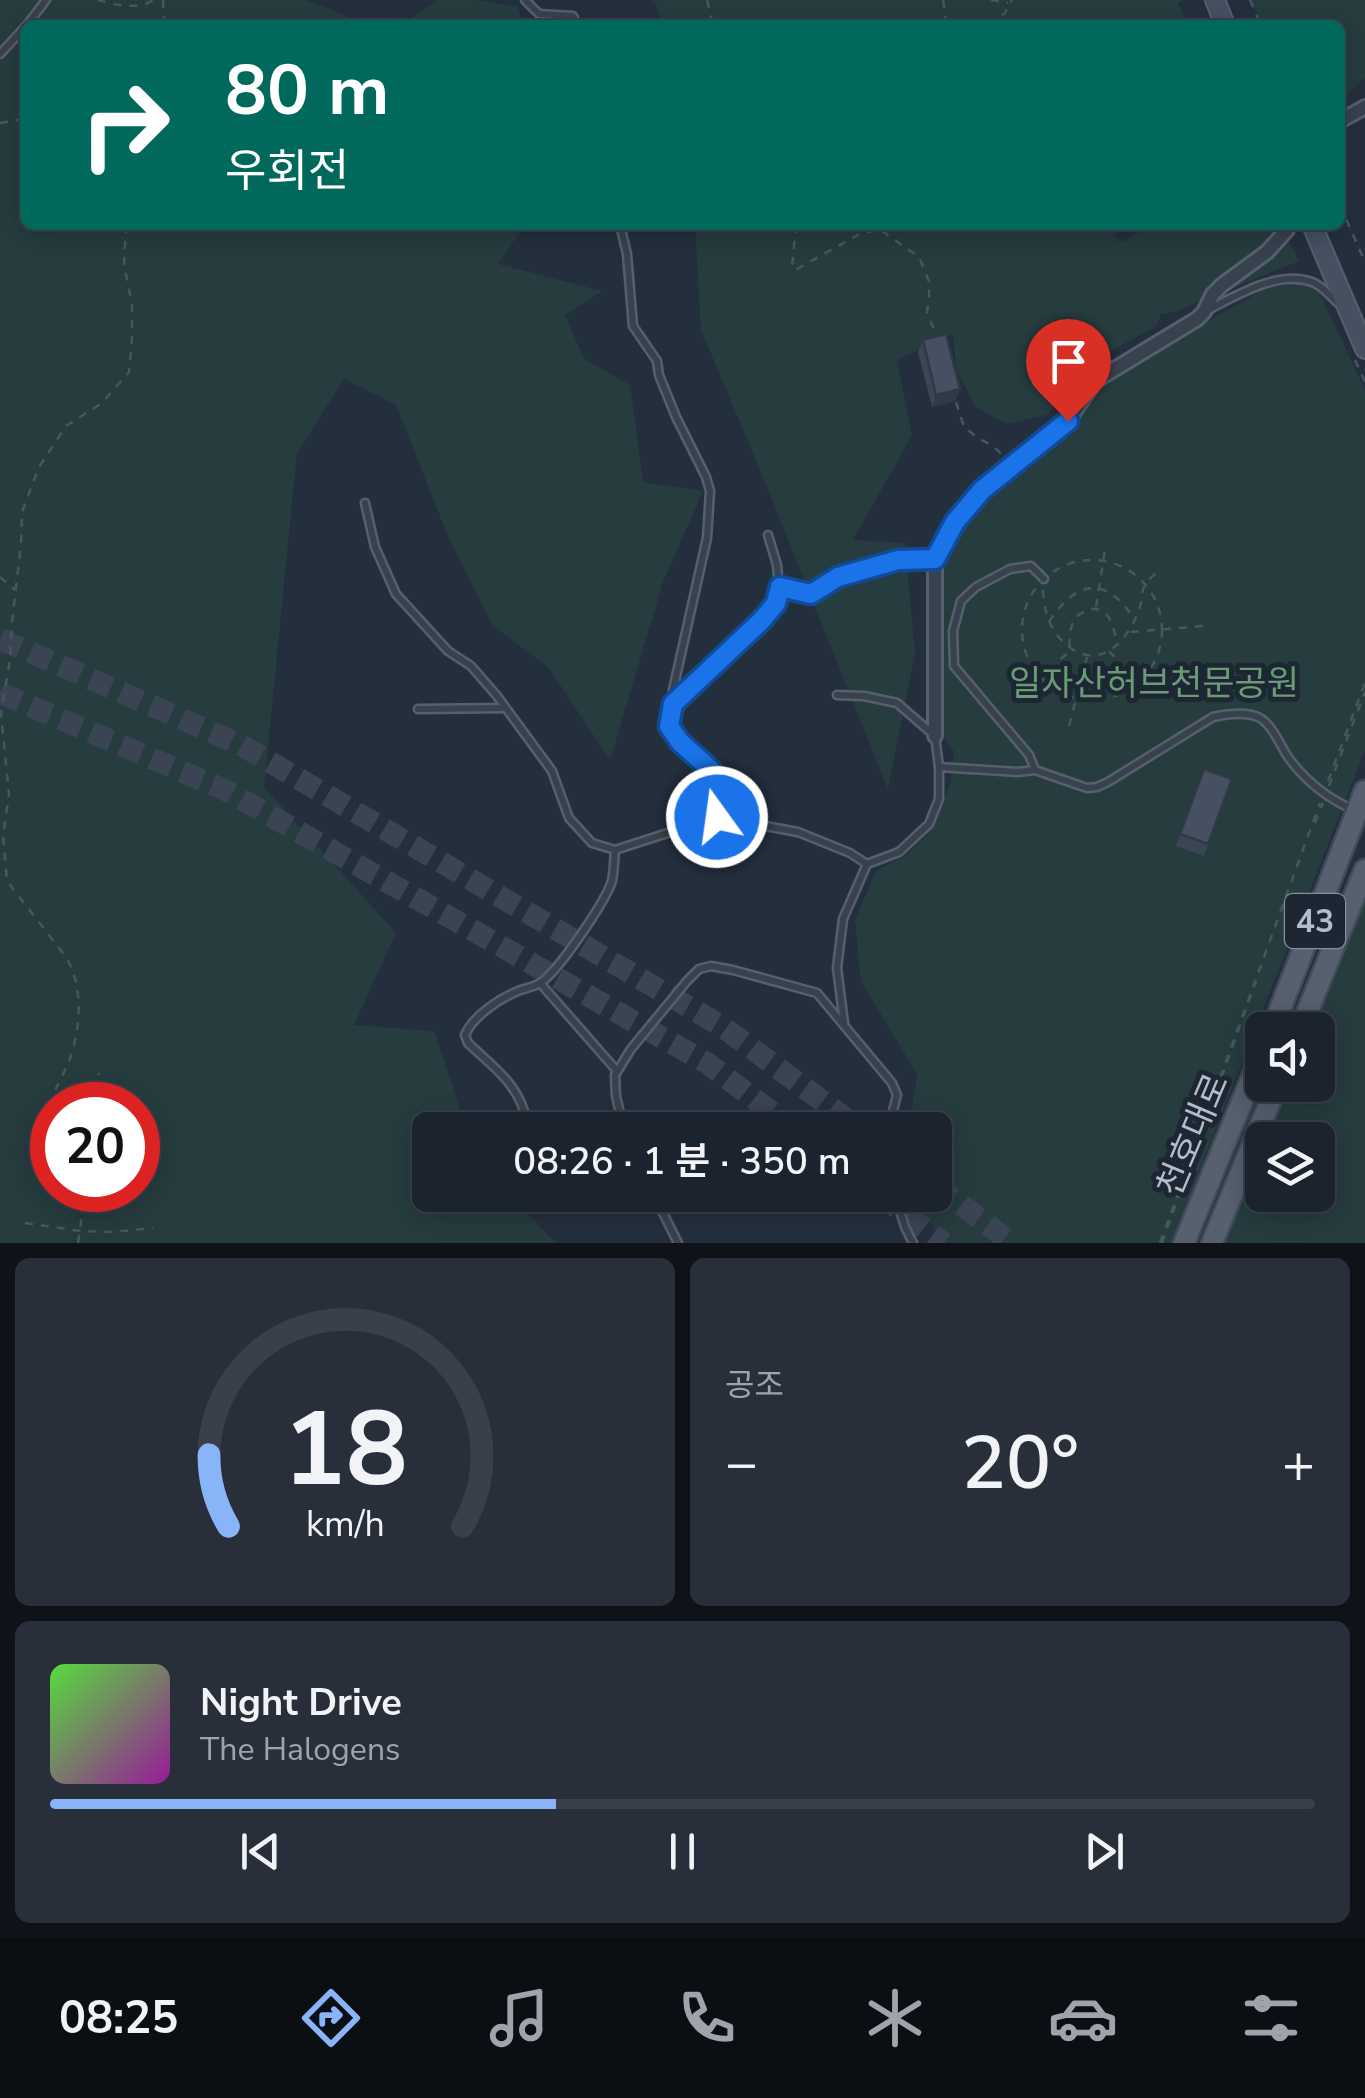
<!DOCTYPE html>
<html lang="ko">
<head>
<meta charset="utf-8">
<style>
  :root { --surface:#1b232e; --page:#282f3a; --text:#f1f3f6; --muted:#a0a4aa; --line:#39404a; --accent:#8ab4f8 }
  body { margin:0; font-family:"Nunito Sans","Noto Sans KR",sans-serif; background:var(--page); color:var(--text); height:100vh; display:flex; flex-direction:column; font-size:38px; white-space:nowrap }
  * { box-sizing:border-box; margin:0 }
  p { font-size:32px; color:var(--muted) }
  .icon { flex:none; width:55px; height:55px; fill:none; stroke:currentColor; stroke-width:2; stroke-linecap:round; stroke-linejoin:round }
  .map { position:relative; height:1243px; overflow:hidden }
  .drawer { display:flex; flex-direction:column; gap:15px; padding:15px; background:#0f1319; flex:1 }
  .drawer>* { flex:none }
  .guide { position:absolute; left:20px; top:20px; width:1325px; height:210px; border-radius:15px; box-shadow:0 5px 25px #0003,0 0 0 2px var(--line); background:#00695c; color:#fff; overflow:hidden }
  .fabs { position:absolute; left:1245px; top:1012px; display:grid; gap:20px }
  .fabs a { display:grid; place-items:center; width:90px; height:90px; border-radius:15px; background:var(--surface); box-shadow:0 5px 25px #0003,0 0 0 2px var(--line); font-size:50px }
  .speed { position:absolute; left:30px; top:1082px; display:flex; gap:20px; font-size:50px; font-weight:700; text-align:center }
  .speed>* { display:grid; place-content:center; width:130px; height:130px; border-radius:50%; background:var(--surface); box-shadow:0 5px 25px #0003,0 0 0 2px var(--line); line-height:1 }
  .speed .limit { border:15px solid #d22; background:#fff; color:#111 }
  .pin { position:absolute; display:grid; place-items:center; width:85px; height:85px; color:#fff; margin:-102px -42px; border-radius:50% 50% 50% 0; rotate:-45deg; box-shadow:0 0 10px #0007 }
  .pin .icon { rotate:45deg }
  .me { position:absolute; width:110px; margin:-55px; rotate:346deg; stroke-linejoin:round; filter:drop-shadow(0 0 8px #0008) }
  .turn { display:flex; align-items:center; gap:35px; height:210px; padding:0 40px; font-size:45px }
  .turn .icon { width:130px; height:130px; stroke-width:2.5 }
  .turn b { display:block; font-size:70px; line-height:85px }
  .big { font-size:75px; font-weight:600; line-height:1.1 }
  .drawer .widget { flex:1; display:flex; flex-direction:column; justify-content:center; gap:15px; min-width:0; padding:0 35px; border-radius:15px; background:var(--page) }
  .drawer .dial { align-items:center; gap:0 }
  .dial svg { height:260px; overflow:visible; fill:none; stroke:var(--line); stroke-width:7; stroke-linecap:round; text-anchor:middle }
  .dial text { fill:var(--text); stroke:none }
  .song { display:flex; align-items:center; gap:30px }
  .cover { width:120px; height:120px; border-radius:15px; background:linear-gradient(135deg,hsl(110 70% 55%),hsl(300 70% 35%)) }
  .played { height:10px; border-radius:5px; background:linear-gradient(90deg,var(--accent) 40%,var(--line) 40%) }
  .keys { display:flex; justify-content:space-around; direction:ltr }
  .heat { display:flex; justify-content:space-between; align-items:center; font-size:55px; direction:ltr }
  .drawer .tiles { flex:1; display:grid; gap:15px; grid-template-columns:1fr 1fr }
  .widget:last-child { grid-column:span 2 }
  .trip { position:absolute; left:412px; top:1112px; width:540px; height:100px; border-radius:15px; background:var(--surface); box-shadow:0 5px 25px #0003,0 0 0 2px var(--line); font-weight:600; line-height:100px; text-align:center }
  .tab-bar { display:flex; height:160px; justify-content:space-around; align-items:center; background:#0b0e12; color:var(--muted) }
  .tab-bar .icon { width:70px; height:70px }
  .tab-bar .current { color:var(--accent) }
  .tab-bar b { font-size:45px; color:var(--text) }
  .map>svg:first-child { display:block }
  .green { fill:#263c3f; fill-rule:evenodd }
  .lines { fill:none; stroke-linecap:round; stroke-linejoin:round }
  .motorway-tunnel { stroke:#3a4453; stroke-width:22; stroke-dasharray:22 11; stroke-linecap:butt }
  .service-casing { stroke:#565f6c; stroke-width:11 }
  .minor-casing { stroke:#565f6c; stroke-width:18 }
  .secondary-casing { stroke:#565f6c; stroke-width:22 }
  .primary-casing { stroke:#414a57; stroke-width:25 }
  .path { stroke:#44595c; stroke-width:2.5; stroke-dasharray:8 8; stroke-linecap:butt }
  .service { stroke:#38414e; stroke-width:6 }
  .minor { stroke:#38414e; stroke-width:12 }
  .secondary { stroke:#465061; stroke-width:18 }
  .primary { stroke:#56606e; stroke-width:20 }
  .wall { fill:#3b4654 }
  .shaded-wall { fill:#303945 }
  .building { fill:#455162; stroke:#303945; stroke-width:2.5 }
  .route-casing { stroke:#114b97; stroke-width:25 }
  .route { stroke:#1a73e8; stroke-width:18 }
  .labels { text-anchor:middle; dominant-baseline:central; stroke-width:10; stroke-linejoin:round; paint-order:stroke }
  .shield { fill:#1d2633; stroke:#878f9c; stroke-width:2.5 }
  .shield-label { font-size:32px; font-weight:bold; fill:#b4bcc9 }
  .park-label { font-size:35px; fill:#6b9a76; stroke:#1d2633 }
  .street-label { font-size:35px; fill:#b4bcc9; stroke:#1d2633 }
</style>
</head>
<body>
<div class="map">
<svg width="1365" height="1243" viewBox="0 0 1365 1243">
  <rect width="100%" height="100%" fill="#242f3e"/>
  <g class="green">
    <path d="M0,0h306l64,25h-345v200h500l-27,39 104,27 -37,24 19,44 46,26 13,97 60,9 -40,91 -53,178 -61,-92 -56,-42 -46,-92 -51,-129 -52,-26 -47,74 -33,334 132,146 -42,92 80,6 33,99h-37v65h79l47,48h-556zM52,1105h86v85h-86z"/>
    <path d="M437,0h36l45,6 5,19h-122z"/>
    <path d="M651,0h532l-5,3 9,22h-526l-4,-19z"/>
    <path d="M1251,0h114v78l-25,22v-75h-78z"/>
    <path d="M695,225h432l-15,11 11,6 26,-17h132l18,36 -125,51 -13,2 -4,12 -63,34 -47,55 -40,9 -32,-17 -19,-39 -3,-34 -56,26 15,75 -59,105 52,3 10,111 -27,135 -120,-300 -67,-159z"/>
    <path d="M1296,283l13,3 11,8 45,96v360l-194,493h-227l-33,-48h24v-65h-26l8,-56 -56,-93 -6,-61 21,-49 27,-14 27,-25 20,-47 4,-33 -12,-19v-172l22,-36 25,-31 85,-71 27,-40 163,-94z"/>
    <path d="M1365,900v343h-150l69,-158h34v-55h-10zM1262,1140h56v55h-56z"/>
  </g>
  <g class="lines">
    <g class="motorway-tunnel">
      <path d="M0,639l241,106 482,282 138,103"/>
      <path d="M0,693l225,97 482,273 88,67"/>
      <path d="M935,1185l77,58"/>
      <path d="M880,1195l64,48"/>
    </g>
    <defs>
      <g id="service">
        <path d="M525,0l14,14 34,2 4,9"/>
        <path d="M27,25l19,-25"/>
        <path d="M0,54l25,-27"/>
        <path d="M620,225l7,29 6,72 24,35 2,14 17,42 30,60 4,14 -3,47 -34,152v15"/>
        <path d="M1210,309c29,-15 69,-39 102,-27 11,4 18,14 26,21"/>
        <path d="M365,503l10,44 21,47 52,57 23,15 26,30 55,75 17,47 23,25 23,7 102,-33 81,15 52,21 17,11"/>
        <path d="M779,587l32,7 27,-17 60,-17 36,-1"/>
        <path d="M837,695l27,1 33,7 38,33 4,31 79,5 17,-2 52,18 10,-1 11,-5 105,-65c14,-3 34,-6 47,1 13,8 20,27 28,39 18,25 40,42 68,54"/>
        <path d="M418,709l87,-1"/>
        <path d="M1035,770l-6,-15 -75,-89 -1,-35 8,-30 15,-14 34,-18 21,-3 13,13"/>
        <path d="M703,820l8,-50 -31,-28 -11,-16 4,-21 88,-85 14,-17 4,-16 -2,-22 -9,-30"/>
        <path d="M540,983l77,88"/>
        <path d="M844,1023l-7,-55 6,-49 24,-55 32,-12 30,-28 10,-25v-32"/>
        <path d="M525,1114c-9,-32 -34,-49 -57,-71l-3,-8c8,-19 34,-36 53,-44 7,-3 16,-4 22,-8 18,-11 65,-81 72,-102 2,-9 2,-21 3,-31"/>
        <path d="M624,1130l-8,-34 -1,-21 16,-26 56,-68 12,-12 12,-3 22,4 84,23 75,90 5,12 -9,35"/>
        <path d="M654,1195l24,48"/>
        <path d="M895,1195l10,32 8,16"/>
      </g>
      <g id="minor">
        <path d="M1340,121l25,-14"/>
        <path d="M935,736v-177l20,-36 27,-33 86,-69 27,-40 102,-62 7,-7 9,-18 9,-9 45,-33 20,-22"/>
      </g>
      <g id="secondary">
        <path d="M1215,0l10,25"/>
        <path d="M1312,225l53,124"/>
      </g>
      <g id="primary">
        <path d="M1272,1030l93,-239"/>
        <path d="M1300,1030l65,-160"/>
        <path d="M1184,1243l78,-190"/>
        <path d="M1212,1243l65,-158"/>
      </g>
    </defs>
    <use href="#service" class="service-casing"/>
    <use href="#minor" class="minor-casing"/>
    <use href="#secondary" class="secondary-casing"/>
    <use href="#primary" class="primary-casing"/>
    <g class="path">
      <path d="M98,0c17,5 40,10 55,0"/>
      <path d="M163,0l1,25"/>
      <path d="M707,0l6,25"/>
      <path d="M943,0l3,19 5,6"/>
      <path d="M991,0l17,3"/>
      <path d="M1250,0l11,25"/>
      <path d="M989,25l16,-12 7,-13"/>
      <path d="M0,123l25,-4"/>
      <path d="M1340,205l25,57"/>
      <path d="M752,225h4"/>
      <path d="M796,225l-4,42 3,3 63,-35 21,-6 40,28 11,27 -3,30 11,23"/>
      <path d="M1355,360l10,22"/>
      <path d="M956,402l8,25 14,11 15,8 11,11"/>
      <circle cx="1092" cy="630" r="70"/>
      <path d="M0,577l15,13"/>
      <path d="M1043,590c1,22 7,42 25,56 33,26 60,-6 71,-36 3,-7 2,-16 5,-23 3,-7 11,-13 16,-17"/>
      <path d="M1096,607l9,-57"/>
      <path d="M1049,622c26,-41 57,-48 85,-3"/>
      <path d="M1131,632l73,-6"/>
      <path d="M1109,651l28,30"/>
      <path d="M1023,689l45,-36c3,-10 0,-23 6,-32 2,-5 7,-8 12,-10 23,-10 29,19 31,35"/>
      <path d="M1069,726l18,-69"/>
      <path d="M1328,781l37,-98"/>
      <path d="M1329,786l36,-94"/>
      <path d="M1315,823l8,-20"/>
      <path d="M86,1105l13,-32"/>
      <path d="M52,1137c-10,-42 11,-52 21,-88 8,-31 9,-65 -7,-92l-59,-76 -4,-45 6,-42 -8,-80 9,-54 2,-39 9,-76 1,-33 17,-45 27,-41 36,-23 27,-31 3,-33v-35l-8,-39 2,-40"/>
      <path d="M25,1223l55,8 33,1 40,-4"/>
      <path d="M78,1243l5,-36 -2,-17"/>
      <path d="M1160,1243l160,-440"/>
      <path d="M1162,1243l94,-262"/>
    </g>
    <use href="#service" class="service"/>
    <use href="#minor" class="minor"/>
    <use href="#secondary" class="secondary"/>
    <use href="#primary" class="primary"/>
  </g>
  <g class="wall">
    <path d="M923,340l37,49 -5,12 -23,6 -14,-55z"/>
    <path d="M1204,769l28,10 -28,77 -28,-10z"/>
  </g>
  <path class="shaded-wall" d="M960,389l-5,12 -23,6 4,-12z"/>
  <g class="building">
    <path d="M946,334l14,55 -24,6 -13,-55z"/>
    <path d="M1204,769l28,10 -24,65 -28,-10z"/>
  </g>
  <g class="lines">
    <defs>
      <path id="route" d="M717,817l-14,3 8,-50 -31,-28 -11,-16 4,-22 89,-84 14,-17 4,-16 31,7 27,-17 60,-17 37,-1 20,-37 27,-32 86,-69"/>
    </defs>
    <use href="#route" class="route-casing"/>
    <use href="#route" class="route"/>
  </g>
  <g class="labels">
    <rect class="shield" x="1285" y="894" width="60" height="54" rx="8"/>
    <g class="shield-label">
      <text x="1315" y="921">43</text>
    </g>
    <g class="park-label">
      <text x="1154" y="683">일자산허브천문공원</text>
    </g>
    <g class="street-label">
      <text transform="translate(1193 1135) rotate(-67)">천호대로</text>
    </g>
  </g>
</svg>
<div class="fabs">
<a><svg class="icon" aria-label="sound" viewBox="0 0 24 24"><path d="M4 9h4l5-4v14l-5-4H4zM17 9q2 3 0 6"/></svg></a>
<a><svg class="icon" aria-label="layers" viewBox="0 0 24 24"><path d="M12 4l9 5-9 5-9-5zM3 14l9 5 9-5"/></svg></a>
</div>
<div class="speed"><div class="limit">20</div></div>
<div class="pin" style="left:1068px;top:421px;background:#d93025"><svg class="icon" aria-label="arrive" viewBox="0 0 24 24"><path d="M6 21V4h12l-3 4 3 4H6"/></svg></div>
<svg class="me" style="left:717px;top:817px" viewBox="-20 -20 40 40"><circle r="17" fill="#1a73e8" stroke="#fff" stroke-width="3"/><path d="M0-11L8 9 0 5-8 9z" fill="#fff"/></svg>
<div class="trip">08:26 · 1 분 · 350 m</div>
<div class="guide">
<div class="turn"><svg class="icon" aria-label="right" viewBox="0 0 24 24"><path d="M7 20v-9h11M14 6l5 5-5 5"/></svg><div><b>80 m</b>우회전</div></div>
</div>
</div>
<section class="drawer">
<div class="tiles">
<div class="widget dial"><svg viewBox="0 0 100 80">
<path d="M14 69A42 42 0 1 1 86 69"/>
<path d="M14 69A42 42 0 0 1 8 47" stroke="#8ab4f8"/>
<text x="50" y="56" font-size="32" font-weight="700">18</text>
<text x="50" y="72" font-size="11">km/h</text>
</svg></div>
<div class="widget"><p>공조</p>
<div class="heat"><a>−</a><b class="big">20°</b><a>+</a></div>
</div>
<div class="widget">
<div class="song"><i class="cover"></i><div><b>Night Drive</b><p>The Halogens</p></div></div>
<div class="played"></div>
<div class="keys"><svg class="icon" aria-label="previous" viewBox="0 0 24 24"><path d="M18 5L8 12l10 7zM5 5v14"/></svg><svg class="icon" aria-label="pause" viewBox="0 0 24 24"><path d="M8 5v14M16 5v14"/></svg><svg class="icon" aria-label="next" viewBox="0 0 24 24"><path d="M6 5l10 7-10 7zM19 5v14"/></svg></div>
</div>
</div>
</section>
<nav class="tab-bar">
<b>08:25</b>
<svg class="icon current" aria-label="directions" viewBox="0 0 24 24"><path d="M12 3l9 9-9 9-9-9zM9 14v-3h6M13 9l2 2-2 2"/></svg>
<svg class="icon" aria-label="music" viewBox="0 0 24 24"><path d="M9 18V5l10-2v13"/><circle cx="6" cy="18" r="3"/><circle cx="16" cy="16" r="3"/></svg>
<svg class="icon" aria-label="phone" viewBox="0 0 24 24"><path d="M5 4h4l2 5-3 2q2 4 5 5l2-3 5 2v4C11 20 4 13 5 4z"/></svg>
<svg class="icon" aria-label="climate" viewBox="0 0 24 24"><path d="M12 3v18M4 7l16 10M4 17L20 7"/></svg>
<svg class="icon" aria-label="car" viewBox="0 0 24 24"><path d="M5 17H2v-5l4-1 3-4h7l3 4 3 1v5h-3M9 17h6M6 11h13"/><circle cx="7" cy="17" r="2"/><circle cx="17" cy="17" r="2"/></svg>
<svg class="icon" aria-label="filters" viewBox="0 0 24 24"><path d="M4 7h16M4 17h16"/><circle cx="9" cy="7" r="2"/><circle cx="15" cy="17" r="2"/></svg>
</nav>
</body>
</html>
